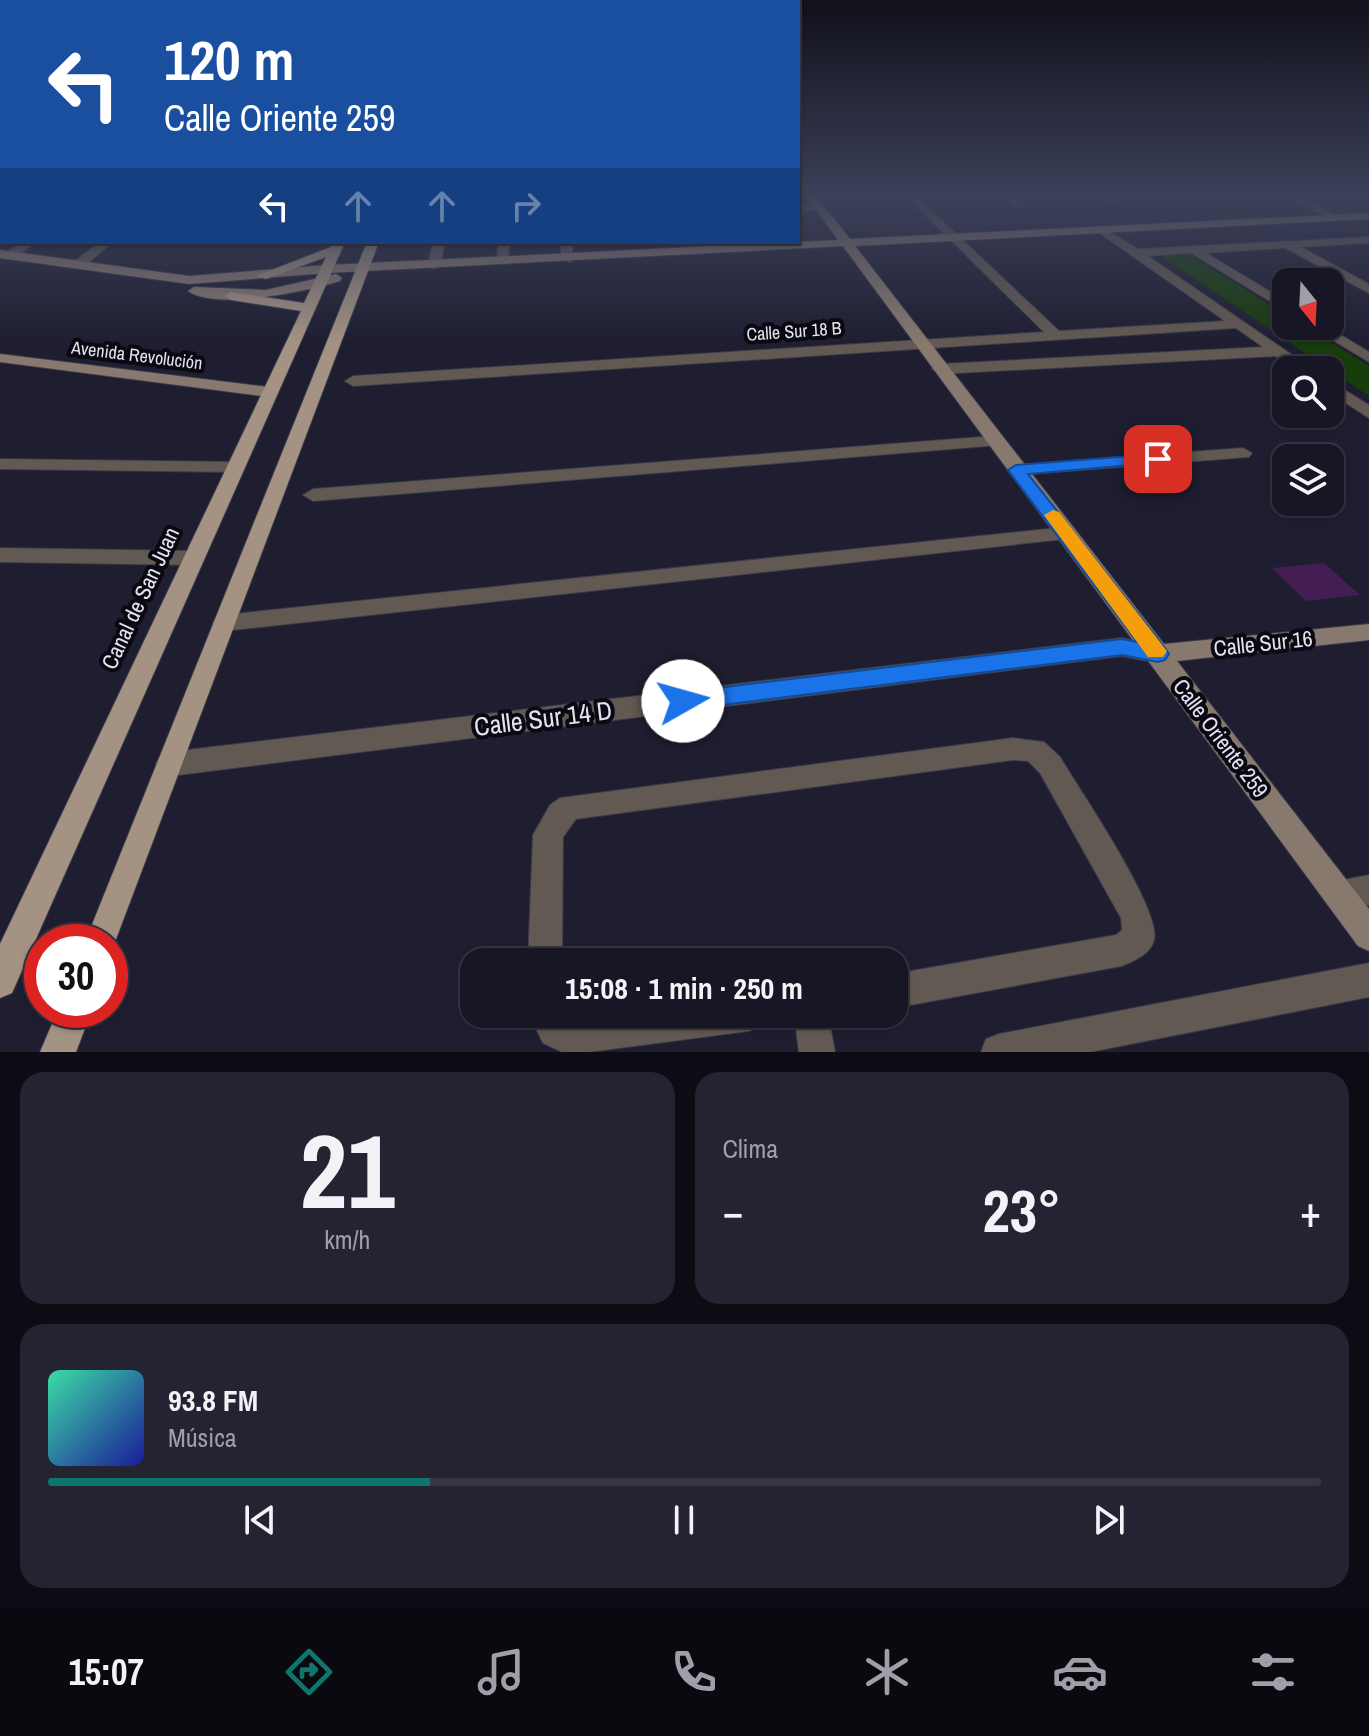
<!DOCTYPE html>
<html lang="es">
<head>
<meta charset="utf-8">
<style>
  :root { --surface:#171625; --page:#242332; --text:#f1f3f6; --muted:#9e9fa7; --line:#363542; --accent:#0f766e }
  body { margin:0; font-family:"Archivo Narrow",sans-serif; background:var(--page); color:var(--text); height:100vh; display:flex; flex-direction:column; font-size:30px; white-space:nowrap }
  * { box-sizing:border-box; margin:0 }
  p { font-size:26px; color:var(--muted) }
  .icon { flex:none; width:44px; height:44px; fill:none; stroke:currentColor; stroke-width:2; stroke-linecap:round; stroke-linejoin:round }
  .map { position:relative; height:1052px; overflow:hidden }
  .details { display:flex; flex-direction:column; gap:20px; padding:20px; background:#0d0c14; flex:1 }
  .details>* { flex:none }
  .top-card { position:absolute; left:0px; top:0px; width:800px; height:244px; box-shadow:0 2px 6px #0004,0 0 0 2px var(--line); background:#1a4fa0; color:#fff; overflow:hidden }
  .needle { width:52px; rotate:162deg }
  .buttons { position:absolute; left:1272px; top:268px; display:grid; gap:16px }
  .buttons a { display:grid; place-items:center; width:72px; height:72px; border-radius:16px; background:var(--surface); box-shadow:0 2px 6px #0004,0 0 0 2px var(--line); font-size:40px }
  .speed { position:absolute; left:24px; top:924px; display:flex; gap:16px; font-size:40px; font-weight:700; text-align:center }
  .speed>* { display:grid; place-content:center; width:104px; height:104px; border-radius:50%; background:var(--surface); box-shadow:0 2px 6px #0004,0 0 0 2px var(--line); line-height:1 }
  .speed .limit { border:12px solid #d22; background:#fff; color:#111 }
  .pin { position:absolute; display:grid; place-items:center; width:68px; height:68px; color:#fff; margin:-34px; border-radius:16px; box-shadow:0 4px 12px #0006 }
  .me { position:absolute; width:88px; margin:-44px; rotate:83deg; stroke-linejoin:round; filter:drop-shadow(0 0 6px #0008) }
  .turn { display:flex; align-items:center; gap:28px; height:168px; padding:0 32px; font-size:36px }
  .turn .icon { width:104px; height:104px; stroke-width:2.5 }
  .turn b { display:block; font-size:56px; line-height:68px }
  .lanes { display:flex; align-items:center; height:76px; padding:0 32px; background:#0003; justify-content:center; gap:40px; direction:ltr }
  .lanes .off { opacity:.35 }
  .big { font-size:60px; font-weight:700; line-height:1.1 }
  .details .card { flex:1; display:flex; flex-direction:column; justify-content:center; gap:12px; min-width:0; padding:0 28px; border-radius:24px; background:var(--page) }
  .details .dial { align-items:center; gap:0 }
  .dial b { font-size:104px; line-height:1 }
  .song { display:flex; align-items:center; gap:24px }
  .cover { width:96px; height:96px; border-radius:12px; background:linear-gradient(135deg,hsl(160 70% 55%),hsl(240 70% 35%)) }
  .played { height:8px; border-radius:4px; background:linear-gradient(90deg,var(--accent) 30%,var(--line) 30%) }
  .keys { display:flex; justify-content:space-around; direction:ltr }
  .heat { display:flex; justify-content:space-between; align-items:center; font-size:44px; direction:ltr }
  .details .tiles { flex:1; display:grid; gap:20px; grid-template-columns:1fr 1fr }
  .card:last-child { grid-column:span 2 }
  .trip { position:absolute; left:460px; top:948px; width:448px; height:80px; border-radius:24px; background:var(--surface); box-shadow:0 2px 6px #0004,0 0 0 2px var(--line); font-weight:700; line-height:80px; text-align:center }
  .dock { display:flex; height:128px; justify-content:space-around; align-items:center; background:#09090f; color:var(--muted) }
  .dock .icon { width:56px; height:56px }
  .dock .current { color:var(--accent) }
  .dock b { font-size:36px; color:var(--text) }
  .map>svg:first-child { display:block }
  .green { fill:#173d0b }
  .building { fill:#441d55 }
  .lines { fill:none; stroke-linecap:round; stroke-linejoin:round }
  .street-casing { stroke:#3a3a4c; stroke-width:2 }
  .secondary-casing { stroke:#3a3a4c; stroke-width:2 }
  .primary-casing { stroke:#3a3a4c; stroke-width:2 }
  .street { fill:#625952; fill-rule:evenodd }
  .secondary { fill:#87796e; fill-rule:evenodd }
  .primary { fill:#a49283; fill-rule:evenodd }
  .route { fill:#1a73e8; stroke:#114b97; stroke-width:2 }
  .slow { fill:#f59e0b }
  .labels { text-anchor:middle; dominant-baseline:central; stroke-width:8; stroke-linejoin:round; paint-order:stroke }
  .far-street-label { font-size:18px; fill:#e3e3f0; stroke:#0a0911 }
  .street-label { font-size:22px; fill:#e3e3f0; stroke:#0a0911 }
  .near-street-label { font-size:26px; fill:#e3e3f0; stroke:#0a0911 }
</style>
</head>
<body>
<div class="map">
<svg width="1369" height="1052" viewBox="0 0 1369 1052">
  <rect width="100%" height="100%" fill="#1f1e31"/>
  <path class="green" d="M1188,254l98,61v11h18l65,40v30l-210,-141z"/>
  <path class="building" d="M1324,563l36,32 -54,6 -34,-33z"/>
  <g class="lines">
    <defs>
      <g id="street">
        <path d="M906,196h10l143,135 166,-10 -127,-89 -2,-2 6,-3 36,22 231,-12v6l-68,4 68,37v9l-84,-45 -79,5 80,48v10l-95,-58 -43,3 166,114h-18l-21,-14 -335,18 -8,-5 8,-5 323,-17 -27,-19 -883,58 -8,-5 8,-5 691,-44z"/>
        <path d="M1001,196h11l12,9 -9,2z"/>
        <path d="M1098,196h11l7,5 -9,2z"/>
        <path d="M1286,196h12l43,22 -9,2z"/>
        <path d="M798,206l22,-1 5,3 -27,4z"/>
        <path d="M0,216h2l-2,7z"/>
        <path d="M22,242h14l-23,17h-8v-6z"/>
        <path d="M100,242h13l-31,26h-8v-6z"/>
        <path d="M433,242h12l-5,23 -6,4 -6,-4z"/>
        <path d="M498,242h12l-3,22 -10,-3z"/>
        <path d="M561,242h12l-2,20 -10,-3z"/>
        <path d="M1309,326h17l43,26v10z"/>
        <path d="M1330,381l39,24v13l-39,-25z"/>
        <path d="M994,436l6,1 3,4 -3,4 -687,56 -10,-6 10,-6z"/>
        <path d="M1243,448l9,5 -3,4 -233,18 -9,-5 9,-5z"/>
        <path d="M0,459l235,3 9,5 -9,5 -235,-3z"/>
        <path d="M1067,527l10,6 -3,5 -850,93 -8,-2 -3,-6 3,-6 8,-2z"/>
        <path d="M0,548l194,3 10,7 -10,7 -194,-3z"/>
        <path d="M1122,638l44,10 4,6 -4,6 -8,3 -36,-7 -952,120 -10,-4 -4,-8 4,-8 10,-4z"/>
        <path d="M1013,738l31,4 16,15c19,32 102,153 94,183 -3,14 -20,21 -32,26l-228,42v-34l222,-39 6,-5 -1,-12 -81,-145 -12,-12 -15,-1 -437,59 -13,18 -1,125h-34l5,-127 17,-30 10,-7z"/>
        <path d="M1369,875v30l-30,4 -11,-4 -5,-11 5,-11z"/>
        <path d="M1369,963v34l-279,55h-109l5,-13 13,-5z"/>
        <path d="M529,1014h36l4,5 41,-5h156l-5,12 -12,5 -160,21h-27l-19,-9z"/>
        <path d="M794,1014h34l7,38h-36z"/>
      </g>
      <g id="secondary">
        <path d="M806,196h10l34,43 519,-26v6l-514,27 309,398 205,-20v16l-192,21 192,248v42l-11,-5 -515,-700 -516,27 -138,11 -189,-26v-8l189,26 138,-11 511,-25z"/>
        <path d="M336,274l6,4 -2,3c-32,10 -124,30 -152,10l6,-4 72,3z"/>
        <path d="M0,354l269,33 8,5 -8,5 -269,-35z"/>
      </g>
      <g id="primary">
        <path d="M333,242h12l-333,751 -12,5v-54l301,-633 -70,-11 -7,-4 7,-4 73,11 22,-46 -60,22 -10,-3 75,-29z"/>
        <path d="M367,242h12l-269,713v-13h-25z"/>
        <path d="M58,1010h34l-16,42h-36z"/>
      </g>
    </defs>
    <use href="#street" class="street-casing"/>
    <use href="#secondary" class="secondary-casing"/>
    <use href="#primary" class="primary-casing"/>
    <use href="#street" class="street"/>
    <use href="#secondary" class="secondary"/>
    <use href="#primary" class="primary"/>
  </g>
  <linearGradient id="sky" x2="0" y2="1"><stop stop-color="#11101b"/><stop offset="0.57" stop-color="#3c415a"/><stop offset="1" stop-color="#3c415a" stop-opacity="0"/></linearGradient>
  <rect width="1369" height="343" fill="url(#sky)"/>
  <path class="route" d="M1158,454l6,2v6l-136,12 137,174 4,6 -4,6 -7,2 -36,-7 -439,55 -8,-2 -3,-7 3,-6 8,-3 439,-53 15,3 -129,-172 8,-5z"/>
  <path class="slow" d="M1053,510l6,2 104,134 4,5 -4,6h-15l-104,-142z"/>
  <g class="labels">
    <g class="far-street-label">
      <text transform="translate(794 331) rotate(-4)">Calle Sur 18 B</text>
      <text transform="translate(137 355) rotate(7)">Avenida Revolución</text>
    </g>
    <g class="street-label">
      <text transform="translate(140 598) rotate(-65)">Canal de San Juan</text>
      <text transform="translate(1263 643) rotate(-6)">Calle Sur 16</text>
      <text transform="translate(1221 738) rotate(53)">Calle Oriente 259</text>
    </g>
    <g class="near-street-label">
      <text transform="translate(543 718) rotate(-7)">Calle Sur 14 D</text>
    </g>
  </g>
</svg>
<div class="buttons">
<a><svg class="needle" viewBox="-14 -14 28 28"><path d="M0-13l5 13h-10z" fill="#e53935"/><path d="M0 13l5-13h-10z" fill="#9e9fa7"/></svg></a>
<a><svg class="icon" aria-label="search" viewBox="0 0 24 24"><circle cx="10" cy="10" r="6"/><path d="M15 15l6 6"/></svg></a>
<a><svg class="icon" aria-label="layers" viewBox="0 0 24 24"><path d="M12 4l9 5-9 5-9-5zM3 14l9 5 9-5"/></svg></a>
</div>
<div class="speed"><div class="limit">30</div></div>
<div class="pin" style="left:1158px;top:459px;background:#d93025"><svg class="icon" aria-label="arrive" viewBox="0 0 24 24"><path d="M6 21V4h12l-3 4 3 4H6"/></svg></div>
<svg class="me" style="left:683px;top:701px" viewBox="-20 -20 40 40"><circle r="19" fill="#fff"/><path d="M0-13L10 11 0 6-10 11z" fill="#1a73e8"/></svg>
<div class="trip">15:08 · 1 min · 250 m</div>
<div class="top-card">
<div class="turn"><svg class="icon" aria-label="left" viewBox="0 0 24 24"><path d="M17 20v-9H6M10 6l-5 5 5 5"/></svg><div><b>120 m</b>Calle Oriente 259</div></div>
<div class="lanes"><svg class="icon" aria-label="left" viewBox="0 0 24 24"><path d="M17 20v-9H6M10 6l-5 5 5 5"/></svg><svg class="icon off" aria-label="ahead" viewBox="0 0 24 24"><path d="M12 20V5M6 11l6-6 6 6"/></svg><svg class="icon off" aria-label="ahead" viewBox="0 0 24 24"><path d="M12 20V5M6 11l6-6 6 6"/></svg><svg class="icon off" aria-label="right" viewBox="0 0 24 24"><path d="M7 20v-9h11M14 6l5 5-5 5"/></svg></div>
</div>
</div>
<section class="details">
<div class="tiles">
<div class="card dial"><b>21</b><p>km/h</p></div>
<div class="card"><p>Clima</p>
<div class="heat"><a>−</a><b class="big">23°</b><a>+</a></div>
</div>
<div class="card">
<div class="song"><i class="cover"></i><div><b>93.8 FM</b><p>Música</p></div></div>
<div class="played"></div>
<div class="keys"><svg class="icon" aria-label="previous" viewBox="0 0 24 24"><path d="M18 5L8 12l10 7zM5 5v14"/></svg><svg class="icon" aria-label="pause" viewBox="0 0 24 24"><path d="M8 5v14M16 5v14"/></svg><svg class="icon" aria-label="next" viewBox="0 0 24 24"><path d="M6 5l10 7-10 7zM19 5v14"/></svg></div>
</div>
</div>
</section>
<nav class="dock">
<b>15:07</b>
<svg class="icon current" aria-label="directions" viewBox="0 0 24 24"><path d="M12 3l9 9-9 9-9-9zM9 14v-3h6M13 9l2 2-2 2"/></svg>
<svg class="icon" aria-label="music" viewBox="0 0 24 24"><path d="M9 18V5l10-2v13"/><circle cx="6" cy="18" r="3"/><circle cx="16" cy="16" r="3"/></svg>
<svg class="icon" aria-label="phone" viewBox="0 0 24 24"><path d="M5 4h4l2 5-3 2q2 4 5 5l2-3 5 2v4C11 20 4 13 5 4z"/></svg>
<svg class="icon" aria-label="climate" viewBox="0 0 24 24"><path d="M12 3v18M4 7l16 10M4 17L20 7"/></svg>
<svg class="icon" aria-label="car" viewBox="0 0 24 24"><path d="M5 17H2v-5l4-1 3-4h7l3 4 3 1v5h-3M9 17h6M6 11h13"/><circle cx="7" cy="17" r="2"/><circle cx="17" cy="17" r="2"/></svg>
<svg class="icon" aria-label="filters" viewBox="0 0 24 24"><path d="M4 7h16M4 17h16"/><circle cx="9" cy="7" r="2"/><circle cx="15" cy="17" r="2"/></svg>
</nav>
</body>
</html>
